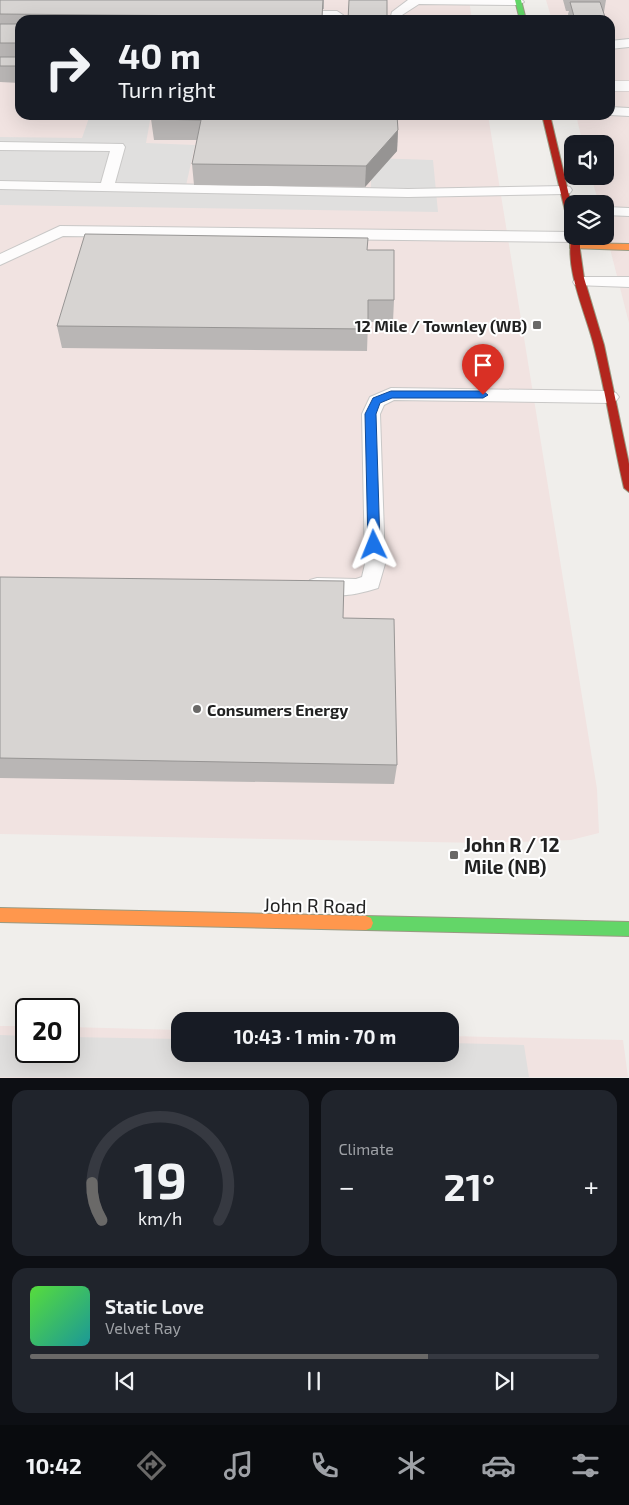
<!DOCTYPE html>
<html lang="en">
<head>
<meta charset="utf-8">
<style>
  :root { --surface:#171b24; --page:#20242c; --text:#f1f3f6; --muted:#9ea1a6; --line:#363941; --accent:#6a6968 }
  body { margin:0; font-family:"Exo 2",sans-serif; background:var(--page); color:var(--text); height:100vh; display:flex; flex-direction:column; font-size:19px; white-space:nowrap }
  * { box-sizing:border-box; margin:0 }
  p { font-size:16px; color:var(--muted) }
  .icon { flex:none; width:28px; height:28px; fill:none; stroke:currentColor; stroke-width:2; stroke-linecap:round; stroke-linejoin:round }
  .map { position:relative; height:1078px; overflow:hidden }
  .sheet { display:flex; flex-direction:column; gap:12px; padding:12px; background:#0d0f14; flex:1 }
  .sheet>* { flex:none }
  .banner { position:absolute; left:15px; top:15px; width:600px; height:105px; border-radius:15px; box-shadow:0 5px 20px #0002; background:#171b24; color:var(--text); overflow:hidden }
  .tools { position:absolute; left:564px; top:135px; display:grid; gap:10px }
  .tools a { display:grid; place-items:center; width:50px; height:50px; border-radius:10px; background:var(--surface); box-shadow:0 5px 20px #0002; font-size:25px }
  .speed { position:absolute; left:15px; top:998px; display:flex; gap:10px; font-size:25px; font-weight:700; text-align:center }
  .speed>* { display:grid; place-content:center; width:65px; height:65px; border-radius:50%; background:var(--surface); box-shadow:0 5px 20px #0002; line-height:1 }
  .speed .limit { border:2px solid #111; border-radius:8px; background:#fff; color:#111 }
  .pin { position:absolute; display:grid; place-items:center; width:42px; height:42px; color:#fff; margin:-51px -21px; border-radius:50% 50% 50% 0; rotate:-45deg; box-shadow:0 0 5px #0007 }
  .pin .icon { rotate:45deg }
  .me { position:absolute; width:55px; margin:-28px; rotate:358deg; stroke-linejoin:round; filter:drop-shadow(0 0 4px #0008) }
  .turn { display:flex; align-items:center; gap:18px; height:105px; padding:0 20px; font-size:22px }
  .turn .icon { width:65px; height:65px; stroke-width:2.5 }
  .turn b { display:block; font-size:35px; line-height:42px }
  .big { font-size:38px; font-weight:700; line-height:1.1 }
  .sheet .widget { flex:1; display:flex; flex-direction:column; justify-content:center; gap:8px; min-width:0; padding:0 18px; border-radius:15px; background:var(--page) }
  .sheet .dial { align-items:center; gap:0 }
  .dial svg { height:130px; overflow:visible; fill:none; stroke:var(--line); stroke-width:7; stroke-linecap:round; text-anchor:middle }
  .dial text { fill:var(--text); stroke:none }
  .song { display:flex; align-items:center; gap:15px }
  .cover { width:60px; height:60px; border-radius:8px; background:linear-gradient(135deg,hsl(110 70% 55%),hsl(180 70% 35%)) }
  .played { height:5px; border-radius:2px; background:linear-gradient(90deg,var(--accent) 70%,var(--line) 70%) }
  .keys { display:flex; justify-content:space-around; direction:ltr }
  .heat { display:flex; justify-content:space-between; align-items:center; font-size:28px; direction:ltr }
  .sheet .tiles { flex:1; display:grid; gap:12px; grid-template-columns:1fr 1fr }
  .widget:last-child { grid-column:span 2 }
  .trip { position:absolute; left:171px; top:1012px; width:288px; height:50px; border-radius:15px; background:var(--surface); box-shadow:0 5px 20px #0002; font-weight:700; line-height:50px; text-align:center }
  .tabs { display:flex; height:80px; justify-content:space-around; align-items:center; background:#090b0e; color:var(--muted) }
  .tabs .icon { width:35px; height:35px }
  .tabs .active { color:var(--accent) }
  .tabs b { font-size:22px; color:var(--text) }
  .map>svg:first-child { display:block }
  .commercial { fill:#f1e3e1 }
  .parking { fill:#e0dfde }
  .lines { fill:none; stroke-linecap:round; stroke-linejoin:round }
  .lane-casing { stroke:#c9c8c7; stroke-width:2 }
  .street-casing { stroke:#c9c8c7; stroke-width:1 }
  .fast-casing { stroke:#999a82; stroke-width:2 }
  .slow-casing { stroke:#999a82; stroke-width:2 }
  .jam-casing { stroke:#999a82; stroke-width:2 }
  .lane { fill:#fdfcfc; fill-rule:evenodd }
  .street { fill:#fdfcfc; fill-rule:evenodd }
  .fast { fill:#63d668; fill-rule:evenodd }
  .slow { fill:#ff974d; fill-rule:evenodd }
  .jam { fill:#b3261e; fill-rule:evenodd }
  .wall { fill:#b9b6b5 }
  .shaded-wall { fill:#969493 }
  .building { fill:#d7d4d2; stroke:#969493 }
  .route { fill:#1a73e8; stroke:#114b97 }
  .poi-dot { fill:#6a6968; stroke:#fff; stroke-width:2 }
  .labels { text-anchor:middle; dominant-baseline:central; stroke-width:4; stroke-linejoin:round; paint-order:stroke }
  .poi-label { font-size:16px; font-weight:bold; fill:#222; stroke:#fff; text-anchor:end }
  .near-poi-label { font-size:19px; font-weight:bold; fill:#222; stroke:#fff; text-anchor:start }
  .near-street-label { font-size:19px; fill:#222; stroke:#fff }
</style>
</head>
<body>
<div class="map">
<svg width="629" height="1078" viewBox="0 0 629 1078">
  <rect width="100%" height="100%" fill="#f0eeeb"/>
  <g class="commercial">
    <path d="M0,0h469l3,20h-452v95h468l109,674 2,44 -28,7 -88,3 -483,-9z"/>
    <path d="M546,0h83v323l-24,-94v-25h-6l-8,-28h14v-32h-22l-7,-29h34v-95h-58z"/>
    <path d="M0,1026h26v25h43v-24l111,3v24h270v-18l173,4 5,37 -628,1z"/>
  </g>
  <g class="parking">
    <path d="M90,115h61l-5,28 49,2 -10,45 186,4v-36l62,2 5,52 -438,-7v-68l82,1z"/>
    <path d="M0,1035l26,1v15h43v-14l111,2v15h270v-11l74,2 5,32h-529z"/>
  </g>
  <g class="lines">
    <defs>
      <g id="lane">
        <path d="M408,0h114l2,2 -6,3 -99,-1 -17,11v5h-12l2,-8z"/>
        <path d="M296,11h41l6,4 -6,4 -45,-1 -2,-3z"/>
        <path d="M629,39v8l-19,2v-8z"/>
        <path d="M610,107l19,1v8l-19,-1z"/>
        <path d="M0,142l123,2 2,3 -10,36 293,6 157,-3 5,1 2,3 -2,3 -5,1 -157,3 -408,-8v-8l101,2 9,-32 -110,-1z"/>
        <path d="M605,207l24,1v8l-24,-1z"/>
        <path d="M60,226l512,6v4l12,1 -3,3 -5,2 -513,-6 -63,29v-11z"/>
        <path d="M581,277h48v10l-54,-2 -2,-3 2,-3z"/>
        <path d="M391,388l219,3 6,2 3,4 -3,4 -6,2 -216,-3 -10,5 -4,9 5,150 -7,24c-21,7 -46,11 -68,4l-3,-6 3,-6 7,-2 39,1 6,-2 3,-13 -3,-150 8,-17z"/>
      </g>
      <rect id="street" x="610" y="81" width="19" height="10"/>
      <g id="fast">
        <path d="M515,0h6l5,20h-6z"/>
        <path d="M366,916l263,6v14l-263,-6 -5,-2 -2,-5 2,-5z"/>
      </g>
      <g id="slow">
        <path d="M573,243l56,1v6l-59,-2v-4z"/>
        <path d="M0,908l366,8 5,2 2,5 -2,5 -5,2 -366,-8z"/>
      </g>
      <g id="jam">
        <path d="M542,115h8l22,93v17l-4,-2z"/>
        <path d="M572,235l8,1v14l4,28 20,67 25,119v28l-5,-4c-11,-47 -18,-95 -30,-142 -8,-33 -30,-77 -22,-111z"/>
      </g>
    </defs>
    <use href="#lane" class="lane-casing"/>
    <use href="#street" class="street-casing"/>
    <use href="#fast" class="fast-casing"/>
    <use href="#slow" class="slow-casing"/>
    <use href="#jam" class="jam-casing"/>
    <use href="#lane" class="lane"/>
    <use href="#street" class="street"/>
    <use href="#fast" class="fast"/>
    <use href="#slow" class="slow"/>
    <use href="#jam" class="jam"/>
  </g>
  <g class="wall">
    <path d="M0,0h324v9h-1l-1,11h-302v63l-20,-1z"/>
    <path d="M563,0h43l-2,12h-1l3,8h-36l-2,-6 1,-3h-3z"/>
    <path d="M152,115l246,15 -1,21 -32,36 -171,-2 -2,-21 5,-24h-43l-3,-21z"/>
    <path d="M367,250l27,50 -1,22h-25l-1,29 -305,-3 -5,-22z"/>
    <path d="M0,577l343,41 54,147 -3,19 -394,-6z"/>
  </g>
  <path class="shaded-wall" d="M398,130l-1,21 -32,36 1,-21z"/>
  <g class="building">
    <path d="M0,0h323l-1,17 -322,-3z"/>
    <path d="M349,0h38v20h-39z"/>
    <path d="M570,2h30l6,18h-31z"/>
    <rect x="0" y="24" width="20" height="19"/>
    <rect x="0" y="57" width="20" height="9"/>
    <path d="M152,115h245l1,15 -32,36 -174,-2 9,-44 -50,-1z"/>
    <path d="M85,234l283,4 -1,12h27v50h-26v29l-311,-3z"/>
    <path d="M0,577l344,4 -1,37 51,1 3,146 -397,-7z"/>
  </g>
  <path class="route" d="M391,391h92l5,4 -5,3h-91l-12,5 -4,11 4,131 -6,5 -6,-5 -3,-131 8,-16z"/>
  <g class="poi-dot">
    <rect x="532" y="320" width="10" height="10" rx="2.5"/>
    <circle cx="197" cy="709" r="5"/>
    <rect x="449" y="850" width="10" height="10" rx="2.5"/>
  </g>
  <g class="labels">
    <g class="poi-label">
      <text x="527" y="325">12 Mile / Townley (WB)</text>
      <text x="207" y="709" text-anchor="start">Consumers Energy</text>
    </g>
    <g class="near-poi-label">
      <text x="464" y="844">John R / 12<tspan x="464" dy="22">Mile (NB)</tspan></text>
    </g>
    <g class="near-street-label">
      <text transform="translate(315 905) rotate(1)">John R Road</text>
    </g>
  </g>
</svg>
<div class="tools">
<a><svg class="icon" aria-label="sound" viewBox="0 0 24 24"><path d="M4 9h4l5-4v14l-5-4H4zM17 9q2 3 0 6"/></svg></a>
<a><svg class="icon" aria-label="layers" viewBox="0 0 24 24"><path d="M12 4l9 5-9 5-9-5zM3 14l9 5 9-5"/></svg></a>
</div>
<div class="speed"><div class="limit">20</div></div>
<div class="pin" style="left:483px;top:395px;background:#d93025"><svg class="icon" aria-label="arrive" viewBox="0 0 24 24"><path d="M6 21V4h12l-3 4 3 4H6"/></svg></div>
<svg class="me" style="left:374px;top:545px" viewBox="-20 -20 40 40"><path d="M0-17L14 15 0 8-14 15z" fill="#1a73e8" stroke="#fff" stroke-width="4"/></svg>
<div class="trip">10:43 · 1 min · 70 m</div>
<div class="banner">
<div class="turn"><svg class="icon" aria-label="right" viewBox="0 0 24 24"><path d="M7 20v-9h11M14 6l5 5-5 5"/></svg><div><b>40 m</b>Turn right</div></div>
</div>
</div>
<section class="sheet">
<div class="tiles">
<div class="widget dial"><svg viewBox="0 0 100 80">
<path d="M14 69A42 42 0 1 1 86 69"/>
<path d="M14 69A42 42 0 0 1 8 46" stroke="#6a6968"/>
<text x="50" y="56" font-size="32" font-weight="700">19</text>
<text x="50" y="72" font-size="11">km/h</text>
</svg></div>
<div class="widget"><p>Climate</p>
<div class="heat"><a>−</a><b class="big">21°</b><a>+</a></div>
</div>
<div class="widget">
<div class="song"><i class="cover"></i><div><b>Static Love</b><p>Velvet Ray</p></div></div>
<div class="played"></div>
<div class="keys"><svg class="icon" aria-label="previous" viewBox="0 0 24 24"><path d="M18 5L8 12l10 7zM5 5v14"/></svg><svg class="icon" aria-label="pause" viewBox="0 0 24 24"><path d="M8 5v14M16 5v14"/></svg><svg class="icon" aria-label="next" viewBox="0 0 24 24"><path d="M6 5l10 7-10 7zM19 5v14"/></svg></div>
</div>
</div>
</section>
<nav class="tabs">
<b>10:42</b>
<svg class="icon active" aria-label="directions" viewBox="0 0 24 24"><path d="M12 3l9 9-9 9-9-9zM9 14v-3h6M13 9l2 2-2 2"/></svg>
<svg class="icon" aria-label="music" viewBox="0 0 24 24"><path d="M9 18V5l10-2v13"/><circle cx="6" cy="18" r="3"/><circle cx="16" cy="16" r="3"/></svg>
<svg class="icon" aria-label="phone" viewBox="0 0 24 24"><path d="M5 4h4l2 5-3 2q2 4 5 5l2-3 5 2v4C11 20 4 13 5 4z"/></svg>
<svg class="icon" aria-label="climate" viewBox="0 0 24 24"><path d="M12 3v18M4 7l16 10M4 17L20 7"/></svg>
<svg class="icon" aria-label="car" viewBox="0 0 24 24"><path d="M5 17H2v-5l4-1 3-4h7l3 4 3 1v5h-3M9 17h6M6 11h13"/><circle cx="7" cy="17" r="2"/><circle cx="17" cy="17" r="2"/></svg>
<svg class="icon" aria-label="filters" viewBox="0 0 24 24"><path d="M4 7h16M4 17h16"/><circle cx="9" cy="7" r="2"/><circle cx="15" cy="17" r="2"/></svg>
</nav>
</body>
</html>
